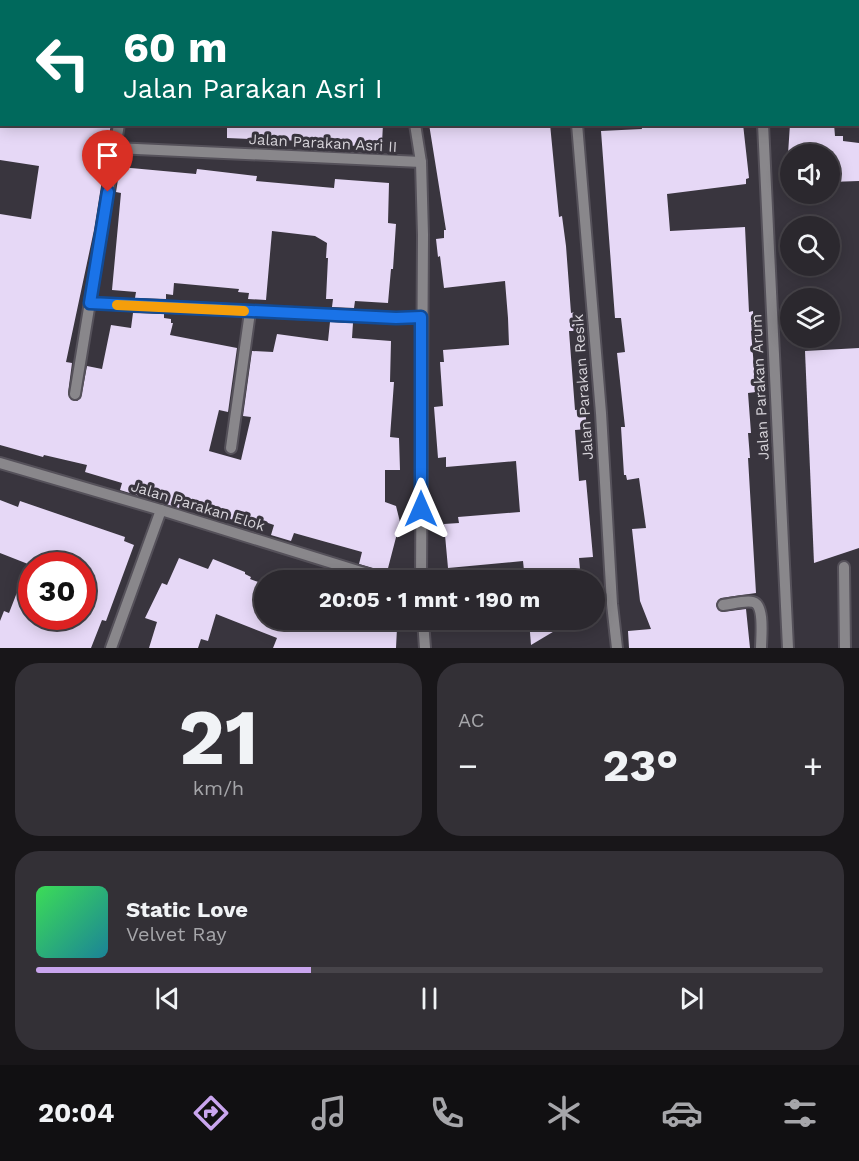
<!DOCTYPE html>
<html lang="id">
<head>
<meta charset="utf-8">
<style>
  :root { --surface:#2b282e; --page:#333036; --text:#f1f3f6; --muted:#a6a6aa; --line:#47444a; --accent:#c9a5ee }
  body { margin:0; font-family:"Work Sans",sans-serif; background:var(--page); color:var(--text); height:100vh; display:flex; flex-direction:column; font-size:22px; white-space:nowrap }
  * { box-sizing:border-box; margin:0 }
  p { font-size:20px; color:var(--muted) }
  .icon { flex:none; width:33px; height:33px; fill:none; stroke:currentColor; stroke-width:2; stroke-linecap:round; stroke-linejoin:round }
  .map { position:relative; height:648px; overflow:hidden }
  .drawer { display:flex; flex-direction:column; gap:15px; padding:15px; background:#181619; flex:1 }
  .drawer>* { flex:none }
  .hud { position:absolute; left:0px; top:0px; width:860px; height:126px; box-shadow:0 3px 15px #0003,0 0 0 2px var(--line); background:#00695c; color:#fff; overflow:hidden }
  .buttons { position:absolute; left:780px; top:144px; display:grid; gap:12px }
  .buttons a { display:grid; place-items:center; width:60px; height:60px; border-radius:50%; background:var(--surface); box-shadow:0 3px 15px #0003,0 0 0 2px var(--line); font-size:30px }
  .speed { position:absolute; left:18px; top:552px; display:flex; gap:12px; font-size:30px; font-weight:700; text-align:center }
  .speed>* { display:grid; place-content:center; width:78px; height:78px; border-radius:50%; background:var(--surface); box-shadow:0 3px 15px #0003,0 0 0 2px var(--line); line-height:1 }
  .speed .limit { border:9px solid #d22; background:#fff; color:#111 }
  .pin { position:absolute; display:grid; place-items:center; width:51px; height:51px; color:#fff; margin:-62px -26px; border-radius:50% 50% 50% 0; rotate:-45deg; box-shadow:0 0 6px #0007 }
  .pin .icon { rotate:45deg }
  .me { position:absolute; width:66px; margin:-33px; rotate:0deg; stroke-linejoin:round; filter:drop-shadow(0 0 4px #0008) }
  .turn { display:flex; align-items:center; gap:21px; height:126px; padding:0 24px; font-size:27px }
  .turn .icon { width:78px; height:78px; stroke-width:2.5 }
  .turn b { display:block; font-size:42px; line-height:51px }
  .big { font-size:45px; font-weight:700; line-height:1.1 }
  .drawer .widget { flex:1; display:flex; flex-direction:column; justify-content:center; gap:9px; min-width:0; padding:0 21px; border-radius:24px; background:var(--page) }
  .drawer .dial { align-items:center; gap:0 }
  .dial b { font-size:78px; line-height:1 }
  .song { display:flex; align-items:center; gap:18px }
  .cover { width:72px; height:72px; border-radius:9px; background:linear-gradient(135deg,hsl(130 70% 55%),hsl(190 70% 35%)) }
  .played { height:6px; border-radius:3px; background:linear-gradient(90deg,var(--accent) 35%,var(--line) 35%) }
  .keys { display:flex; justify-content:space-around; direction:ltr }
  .heat { display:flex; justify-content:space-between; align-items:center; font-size:33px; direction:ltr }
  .drawer .tiles { flex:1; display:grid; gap:15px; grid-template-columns:1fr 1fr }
  .widget:last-child { grid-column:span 2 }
  .trip { position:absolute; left:254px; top:570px; width:351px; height:60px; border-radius:30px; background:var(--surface); box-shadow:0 3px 15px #0003,0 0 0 2px var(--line); font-weight:700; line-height:60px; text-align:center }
  .tab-bar { display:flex; height:96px; justify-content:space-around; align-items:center; background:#111012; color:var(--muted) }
  .tab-bar .icon { width:42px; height:42px }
  .tab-bar .active { color:var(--accent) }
  .tab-bar b { font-size:27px; color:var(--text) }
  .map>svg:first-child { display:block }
  .building { fill:#e6d8f6; fill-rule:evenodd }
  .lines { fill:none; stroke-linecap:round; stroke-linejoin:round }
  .minor-casing { stroke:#55515a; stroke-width:14 }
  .minor { stroke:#89878b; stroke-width:10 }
  .route-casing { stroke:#114b97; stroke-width:15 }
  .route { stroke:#1a73e8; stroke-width:10 }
  .slow { stroke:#f59e0b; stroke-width:10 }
  .labels { text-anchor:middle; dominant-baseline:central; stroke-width:6; stroke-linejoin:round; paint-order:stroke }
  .street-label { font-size:15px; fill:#d6d3d9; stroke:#39353e }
</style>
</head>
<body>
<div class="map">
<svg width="859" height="648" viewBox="0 0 859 648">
  <rect width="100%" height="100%" fill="#39353e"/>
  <g class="building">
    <path d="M0,124h111l-17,106 -28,132 6,1 -4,30 3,7 6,1 4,-3 6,-32 15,3 9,-44 20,3 2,-15 31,1v4l7,1v4h2l-3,12 67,13 -9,64 -9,-2 -10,41 32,9 10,-43 -8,-1 9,-65 21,1 4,-18 51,7 2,-19 23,1 -1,15 39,3 -1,41h4l-4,55 9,1 1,32h-15v32l11,4 4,16 -13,50 -28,-8 3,-12 -68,-19 -3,8 -20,-6 3,-10 -33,-11 -2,7 -22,-5 2,-7 -37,-11 -3,10 -59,-18 2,-7 -37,-11 2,-7 -43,-10 -1,2 -43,-12v-231l31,5 8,-53 -39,-6z"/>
    <path d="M227,124h156l-1,19h-9v4l-47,-3v-2l-99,-4z"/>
    <path d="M429,124h121l9,93 3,-1 4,30 5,67 4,-1 2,19h-8l6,79 10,-1 2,20 -12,1 4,51 7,-1 7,77 -14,1 2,22h-56l-2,-19 -75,7 -4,-44 15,-1 -1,-6 62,-5 -4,-51 -70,6v-10l-8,1 -4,-51 9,-1 -3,-44h4l-1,-12 66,-5 -1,-27 -3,-37 -61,7 -4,-32 -2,1 -2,-18 8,-1v-8h2z"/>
    <path d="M641,124h102l6,54 -3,1v5l-79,10 3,37 75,-4 4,85 4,-1 1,19 -3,1 5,61 -8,1 3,40h-3l2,25h-2l8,135 -35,5 -3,2 -2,5 2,5 5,2 23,-3 4,39h-121l-1,-17 23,-2 -11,-28 -8,-72 14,-1 -7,-50 -12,2 -1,-5h-2l-3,-48h4l-8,-74 8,-1 -4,-34h-6l-14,-187 41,-2z"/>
    <path d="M790,124h44l1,12h8v5l16,2v38l-29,1v-28h-42z"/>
    <path d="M120,167l76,7 1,-5 60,7 -1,5 78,7 1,-9 54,4 -1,40 8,1 -3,45h-2l-3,34 -33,-2 -1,7 -22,-1 1,-8h-7l2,-41h-2l1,-15 -12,-7 -43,-5 -6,69 -18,-1 1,-6 -11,-1 1,-3 -65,-6 -1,12 -7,-1v5l-31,-1 1,-6 -24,-2 9,-97 -5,-1z"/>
    <path d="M859,348v200l-45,15 -9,-212z"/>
    <path d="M0,500l18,7 2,-6 105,36 -1,4 10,4 -28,76 -4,-1 -11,28h-91v-27l4,-10 5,2 19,-49 -28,-11zM32,566h50v50h-50z"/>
    <path d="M179,558l29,11 5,-10 32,13v2l6,3 -1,2 14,5v36h130l-2,8h5l-1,20h-123l4,-10 -61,-24 -8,27 -7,-2 -3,9h-49l8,-26 -12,-4 17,-35 5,2z"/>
    <path d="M529,620h44l-42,25z"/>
  </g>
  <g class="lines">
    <defs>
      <g id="minor">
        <path d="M388,0l1,2"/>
        <path d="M566,0v2"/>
        <path d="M757,0v2"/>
        <path d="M140,2v-2"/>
        <path d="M415,124l6,38 2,73 -2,345"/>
        <path d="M577,124l24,289 11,191 5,44"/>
        <path d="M763,124l25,524"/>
        <path d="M115,148l306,14"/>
        <path d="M90,303l306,15 25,-1"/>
        <path d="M75,394l44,-270"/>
        <path d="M231,448l19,-136"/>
        <path d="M0,463l161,47 226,70"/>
        <path d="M844,567l1,81"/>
        <path d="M723,605c9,-1 22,-5 30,-3 12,3 8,36 8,46"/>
        <path d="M423,620l2,28"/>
        <path d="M111,648l50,-138"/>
      </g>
    </defs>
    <use href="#minor" class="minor-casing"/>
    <use href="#minor" class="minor"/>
  </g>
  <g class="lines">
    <defs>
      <path id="route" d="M108,192l-18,111 306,15 25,-1v192"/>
    </defs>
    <use href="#route" class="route-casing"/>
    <use href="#route" class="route"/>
    <path class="slow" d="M117,305l127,6"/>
  </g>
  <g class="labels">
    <g class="street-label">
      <text transform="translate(323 143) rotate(3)">Jalan Parakan Asri II</text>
      <text transform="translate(583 387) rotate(-94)">Jalan Parakan Resik</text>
      <text transform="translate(760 387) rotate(-93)">Jalan Parakan Arum</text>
      <text transform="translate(198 506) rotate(17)">Jalan Parakan Elok</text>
    </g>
  </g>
</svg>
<div class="buttons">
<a><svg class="icon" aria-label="sound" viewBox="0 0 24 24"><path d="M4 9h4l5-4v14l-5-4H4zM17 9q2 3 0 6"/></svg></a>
<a><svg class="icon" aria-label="search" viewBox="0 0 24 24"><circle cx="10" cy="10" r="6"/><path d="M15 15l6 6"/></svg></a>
<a><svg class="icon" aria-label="layers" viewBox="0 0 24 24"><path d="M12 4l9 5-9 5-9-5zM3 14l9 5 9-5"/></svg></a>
</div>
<div class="speed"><div class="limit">30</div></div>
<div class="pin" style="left:108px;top:192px;background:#d93025"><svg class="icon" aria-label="arrive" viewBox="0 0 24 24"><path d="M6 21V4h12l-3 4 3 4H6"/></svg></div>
<svg class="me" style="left:421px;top:509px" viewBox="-20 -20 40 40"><path d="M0-17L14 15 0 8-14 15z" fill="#1a73e8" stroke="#fff" stroke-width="4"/></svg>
<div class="trip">20:05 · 1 mnt · 190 m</div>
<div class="hud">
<div class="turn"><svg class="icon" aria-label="left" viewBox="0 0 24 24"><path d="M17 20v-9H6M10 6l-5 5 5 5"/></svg><div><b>60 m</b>Jalan Parakan Asri I</div></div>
</div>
</div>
<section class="drawer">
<div class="tiles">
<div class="widget dial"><b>21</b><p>km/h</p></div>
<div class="widget"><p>AC</p>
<div class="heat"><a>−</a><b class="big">23°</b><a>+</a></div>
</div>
<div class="widget">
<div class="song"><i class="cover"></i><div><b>Static Love</b><p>Velvet Ray</p></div></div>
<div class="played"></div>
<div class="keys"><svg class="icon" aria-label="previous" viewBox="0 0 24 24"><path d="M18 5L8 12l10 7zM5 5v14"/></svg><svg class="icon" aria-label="pause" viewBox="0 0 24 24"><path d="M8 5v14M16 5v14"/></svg><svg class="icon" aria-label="next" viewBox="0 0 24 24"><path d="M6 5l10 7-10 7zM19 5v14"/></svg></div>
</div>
</div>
</section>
<nav class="tab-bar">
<b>20:04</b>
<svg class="icon active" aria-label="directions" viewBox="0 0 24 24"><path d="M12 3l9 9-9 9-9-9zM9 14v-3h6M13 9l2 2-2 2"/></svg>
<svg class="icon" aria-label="music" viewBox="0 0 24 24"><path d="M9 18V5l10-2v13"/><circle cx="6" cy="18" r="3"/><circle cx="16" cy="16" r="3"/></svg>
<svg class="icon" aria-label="phone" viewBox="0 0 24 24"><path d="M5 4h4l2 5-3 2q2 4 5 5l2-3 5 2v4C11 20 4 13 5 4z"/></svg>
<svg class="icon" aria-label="climate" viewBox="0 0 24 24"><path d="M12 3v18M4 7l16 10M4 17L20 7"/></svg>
<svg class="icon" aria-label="car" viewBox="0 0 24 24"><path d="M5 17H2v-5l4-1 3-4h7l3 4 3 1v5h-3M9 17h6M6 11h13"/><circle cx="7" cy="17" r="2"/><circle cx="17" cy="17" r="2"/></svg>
<svg class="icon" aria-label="filters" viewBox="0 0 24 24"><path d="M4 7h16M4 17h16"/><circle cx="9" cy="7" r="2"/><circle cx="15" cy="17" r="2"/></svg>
</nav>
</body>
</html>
